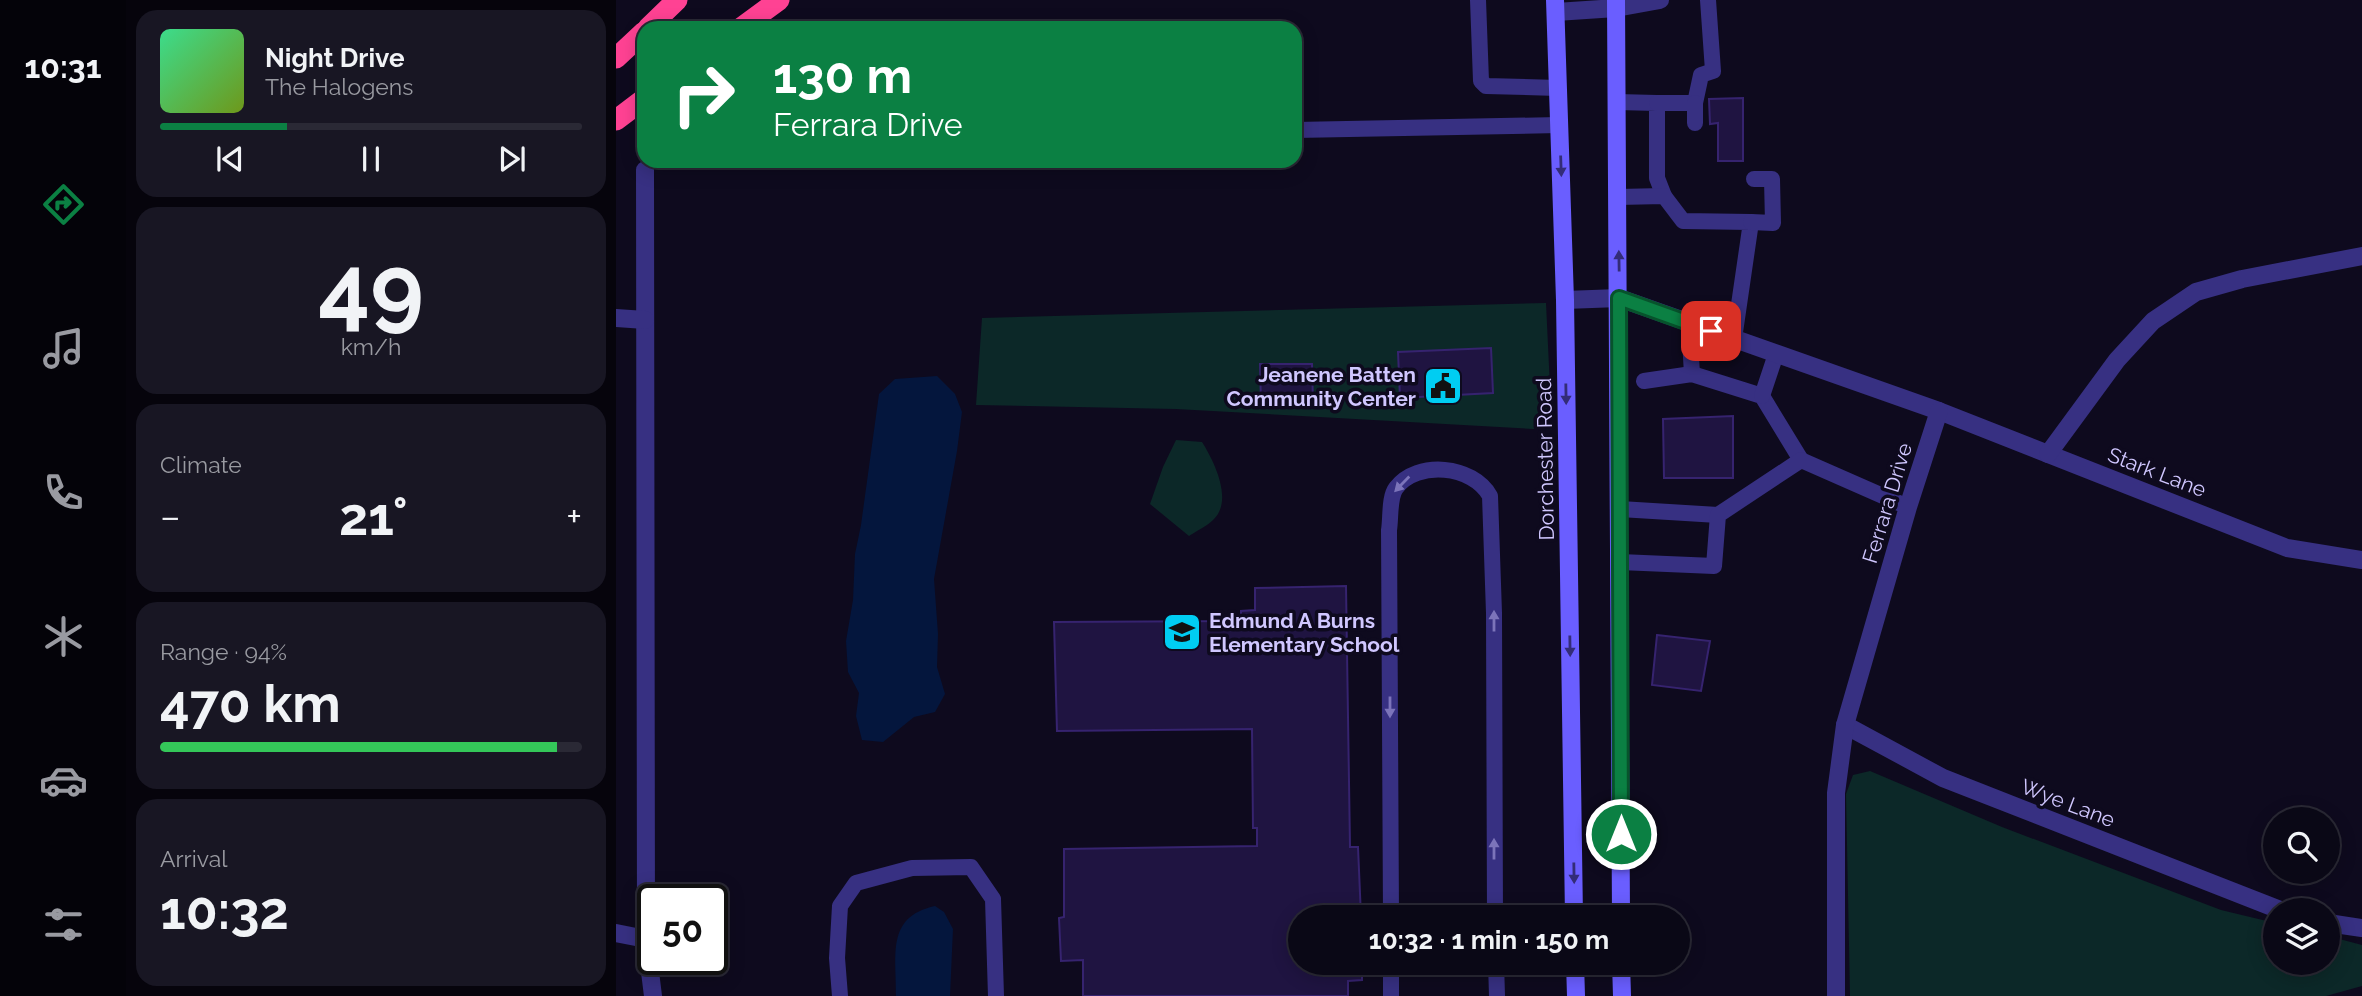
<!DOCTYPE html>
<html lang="en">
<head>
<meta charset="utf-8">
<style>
  :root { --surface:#0a0816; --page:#181623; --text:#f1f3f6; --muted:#999aa1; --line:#2a2935; --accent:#0b8043 }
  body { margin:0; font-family:Raleway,sans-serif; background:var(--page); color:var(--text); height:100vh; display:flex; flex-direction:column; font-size:26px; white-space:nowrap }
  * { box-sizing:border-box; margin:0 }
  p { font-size:23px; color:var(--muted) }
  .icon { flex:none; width:38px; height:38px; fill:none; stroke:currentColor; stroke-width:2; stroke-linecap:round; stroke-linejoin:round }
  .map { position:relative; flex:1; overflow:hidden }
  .drawer { display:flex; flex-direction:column; gap:10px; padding:10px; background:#06040c; width:490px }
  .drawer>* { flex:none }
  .hud { position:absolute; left:21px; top:21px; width:665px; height:147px; border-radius:21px; box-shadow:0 4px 18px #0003,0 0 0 2px var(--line); background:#0b8043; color:#fff; overflow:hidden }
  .fabs { position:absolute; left:1647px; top:807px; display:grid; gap:14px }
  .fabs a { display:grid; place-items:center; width:77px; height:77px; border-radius:50%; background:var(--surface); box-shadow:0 4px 18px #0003,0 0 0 2px var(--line); font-size:35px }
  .speed { position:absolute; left:21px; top:884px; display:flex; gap:14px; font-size:35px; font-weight:700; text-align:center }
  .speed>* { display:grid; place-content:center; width:91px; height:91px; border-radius:50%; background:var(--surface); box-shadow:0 4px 18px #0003,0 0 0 2px var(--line); line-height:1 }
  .speed .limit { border:4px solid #111; border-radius:10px; background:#fff; color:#111 }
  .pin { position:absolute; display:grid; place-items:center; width:60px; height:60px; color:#fff; margin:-30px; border-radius:14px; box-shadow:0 4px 10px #0006 }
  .me { position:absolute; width:77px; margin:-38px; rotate:0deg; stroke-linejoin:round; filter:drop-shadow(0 0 5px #0008) }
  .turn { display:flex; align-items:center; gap:24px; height:147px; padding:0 21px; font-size:32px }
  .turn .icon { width:91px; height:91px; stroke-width:2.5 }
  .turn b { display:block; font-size:49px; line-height:60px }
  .big { font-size:52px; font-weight:700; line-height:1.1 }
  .drawer .card { flex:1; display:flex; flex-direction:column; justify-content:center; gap:10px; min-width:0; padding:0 24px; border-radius:21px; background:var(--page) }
  .drawer .dial { align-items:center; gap:0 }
  .dial b { font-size:91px; line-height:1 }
  .song { display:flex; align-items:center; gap:21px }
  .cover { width:84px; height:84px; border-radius:10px; background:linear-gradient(135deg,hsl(150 70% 55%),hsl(80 70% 35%)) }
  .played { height:7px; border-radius:4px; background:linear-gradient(90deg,var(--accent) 30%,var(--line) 30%) }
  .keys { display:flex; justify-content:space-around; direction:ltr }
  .heat { display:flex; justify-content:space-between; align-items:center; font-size:38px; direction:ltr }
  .charge { height:10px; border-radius:5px; background:linear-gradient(90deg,#34c759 94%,var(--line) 0) }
  .trip { position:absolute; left:672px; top:905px; width:402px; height:70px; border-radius:35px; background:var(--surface); box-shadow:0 4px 18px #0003,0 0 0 2px var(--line); font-weight:700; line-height:70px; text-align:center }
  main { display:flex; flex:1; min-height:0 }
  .tabs { display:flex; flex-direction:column; width:126px; justify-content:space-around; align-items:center; background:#040309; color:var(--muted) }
  .tabs .icon { width:49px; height:49px }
  .tabs .active { color:var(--accent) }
  .tabs b { font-size:32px; color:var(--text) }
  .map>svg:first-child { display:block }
  .green { fill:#0c2828 }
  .water { fill:#04163d }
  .building { fill:#1f1441; stroke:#36236f; stroke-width:2 }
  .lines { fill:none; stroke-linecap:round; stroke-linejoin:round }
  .service { stroke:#373082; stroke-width:16 }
  .minor { stroke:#373082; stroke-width:18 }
  .secondary { stroke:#6a5eff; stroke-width:18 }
  .motorway { stroke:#ff4293; stroke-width:21 }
  .oneway { fill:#332c78 }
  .oneway2 { fill:#7c74ba }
  .route-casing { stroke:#07532c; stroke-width:18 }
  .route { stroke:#0b8043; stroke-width:12 }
  .labels { text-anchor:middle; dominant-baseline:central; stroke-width:7; stroke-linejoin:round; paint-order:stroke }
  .poi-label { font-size:21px; font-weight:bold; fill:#d0c7ff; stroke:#0e0a1e; text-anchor:end }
  .street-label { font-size:21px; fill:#d0c7ff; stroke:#0e0a1e }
</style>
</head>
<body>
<main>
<nav class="tabs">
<b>10:31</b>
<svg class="icon active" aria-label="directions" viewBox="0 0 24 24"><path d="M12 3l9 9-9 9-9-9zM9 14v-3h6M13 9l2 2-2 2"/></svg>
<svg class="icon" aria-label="music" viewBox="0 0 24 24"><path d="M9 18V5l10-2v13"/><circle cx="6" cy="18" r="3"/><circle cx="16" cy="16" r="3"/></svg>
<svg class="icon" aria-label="phone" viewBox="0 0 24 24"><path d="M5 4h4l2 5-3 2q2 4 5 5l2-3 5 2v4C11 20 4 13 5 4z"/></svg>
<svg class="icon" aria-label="climate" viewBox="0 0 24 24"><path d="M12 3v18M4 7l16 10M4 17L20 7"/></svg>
<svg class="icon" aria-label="car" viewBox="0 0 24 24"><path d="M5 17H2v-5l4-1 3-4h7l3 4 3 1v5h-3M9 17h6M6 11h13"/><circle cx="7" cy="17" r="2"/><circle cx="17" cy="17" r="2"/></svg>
<svg class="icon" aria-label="filters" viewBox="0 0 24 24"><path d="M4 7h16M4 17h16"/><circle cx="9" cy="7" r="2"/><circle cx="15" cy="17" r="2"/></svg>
</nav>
<section class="drawer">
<div class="card">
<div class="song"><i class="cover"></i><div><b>Night Drive</b><p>The Halogens</p></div></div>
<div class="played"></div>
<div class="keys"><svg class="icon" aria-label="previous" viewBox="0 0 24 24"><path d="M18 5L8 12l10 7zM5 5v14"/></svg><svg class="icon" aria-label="pause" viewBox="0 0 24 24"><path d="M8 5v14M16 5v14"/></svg><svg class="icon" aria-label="next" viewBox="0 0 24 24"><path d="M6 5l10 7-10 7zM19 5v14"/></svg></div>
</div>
<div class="card dial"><b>49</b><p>km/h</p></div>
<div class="card"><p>Climate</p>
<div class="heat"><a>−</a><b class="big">21°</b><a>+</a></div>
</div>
<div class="card"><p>Range · 94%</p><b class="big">470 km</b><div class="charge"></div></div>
<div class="card"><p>Arrival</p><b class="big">10:32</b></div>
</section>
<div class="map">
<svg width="1746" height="996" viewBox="0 0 1746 996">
  <rect width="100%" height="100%" fill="#0e0a1e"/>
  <g class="green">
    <path d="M930,303l6,127 -376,-21 -200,-4 6,-87z"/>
    <path d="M560,440l26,2c12,19 32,59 11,78 -7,7 -17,11 -24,16l-39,-32 13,-37z"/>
    <path d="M1254,771l132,56 219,83 54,13v39h53v-26l34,9v41l-36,10h-476l-4,-202 7,-19z"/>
  </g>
  <g class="water">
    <path d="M321,376l18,18 7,18 -5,39 -23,128 4,55 -1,33 8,27 -10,18 -21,5 -31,25 -21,-2 -6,-24 3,-23 -11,-21 -2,-31 7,-41 2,-46 6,-29 18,-131 16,-15z"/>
    <path d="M319,906l9,6 9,17 -3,67h-54c1,-40 -11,-79 39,-90z"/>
  </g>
  <g class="building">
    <path d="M1127,98v63h-25v-38l-8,1 -1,-25z"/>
    <path d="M875,348l2,45 -93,5 -2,-46z"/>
    <path d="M644,364h52l1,39 -52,1z"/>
    <path d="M1117,416v62h-69l-1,-59z"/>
    <path d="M730,586l4,261h8l3,70h-61v45h62v18l-14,1v15h-265v-36l-22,1 -2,-43 5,-1v-68l193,-3v-18h-4l-1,-99 -195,2 -3,-109 187,-1v-10l14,-1v-22z"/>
    <path d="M1041,635l53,6 -9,50 -49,-6z"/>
  </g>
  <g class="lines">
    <g class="service">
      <path d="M862,0l3,81 5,5 72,2"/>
      <path d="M1001,102l40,1v75l7,18"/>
      <path d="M1041,103h38l6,-28 12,-4 -5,-71"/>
      <path d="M1079,123v-20"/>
      <path d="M679,130l264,-5"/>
      <path d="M1002,197l46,-1 19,25 68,1 -17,117"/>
      <path d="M1135,222l22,1 -1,-44h-18"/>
      <path d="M1073,323l3,51"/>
      <path d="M1028,381l48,-7 70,22 39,64"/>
      <path d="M1146,396l14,-42"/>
      <path d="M1004,509l98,6"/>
      <path d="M1004,562l94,4 4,-51 83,-55 107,47"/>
      <path d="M775,917l-2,-387c2,-12 0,-33 7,-42 21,-28 77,-23 94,8l4,117 1,304"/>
      <path d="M880,962l1,34"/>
      <path d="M224,996l-3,-38 3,-52 16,-23 56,-15 59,-1 22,32 3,97"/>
      <path d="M775,996v-34"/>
    </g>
    <g class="minor">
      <path d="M940,12l60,-4 44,-8"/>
      <path d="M29,170l1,769 7,57"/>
      <path d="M949,300l54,-2 320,113 348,137 75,12"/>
      <path d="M0,318l29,2"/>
      <path d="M1432,454l69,-94 36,-39 43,-29 46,-13 120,-23"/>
      <path d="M1229,725l98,53 337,132"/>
      <path d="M1712,923l34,5"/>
      <path d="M0,933l30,6"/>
      <path d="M1220,996v-203l9,-68 63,-218 31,-96"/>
    </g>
    <g class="secondary">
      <path d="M939,0l10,300 9,617"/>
      <path d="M1000,0l5,917"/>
      <path d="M959,962l1,34"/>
      <path d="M1005,962l1,34"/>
    </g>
    <g class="motorway">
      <path d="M32,28l29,-28"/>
      <path d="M125,28l38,-28"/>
      <path d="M0,58l28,-26"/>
      <path d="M0,120l28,-21"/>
    </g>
  </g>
  <defs><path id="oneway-solid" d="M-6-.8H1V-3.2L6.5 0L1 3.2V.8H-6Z" transform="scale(1.75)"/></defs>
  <g class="oneway">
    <use href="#oneway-solid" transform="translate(945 166) rotate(88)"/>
    <use href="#oneway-solid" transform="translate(1003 261) rotate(-91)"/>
    <use href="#oneway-solid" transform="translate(950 394) rotate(89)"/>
    <use href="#oneway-solid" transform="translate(954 646) rotate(89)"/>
    <use href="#oneway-solid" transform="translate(958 873) rotate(89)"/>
  </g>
  <g class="oneway2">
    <use href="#oneway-solid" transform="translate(786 484) rotate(134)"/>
    <use href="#oneway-solid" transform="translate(878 621) rotate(-90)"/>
    <use href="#oneway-solid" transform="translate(774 707) rotate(90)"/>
    <use href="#oneway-solid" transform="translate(878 849) rotate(-90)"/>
  </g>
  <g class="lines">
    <defs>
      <path id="route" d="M1005,834l-2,-536 92,33"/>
    </defs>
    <use href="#route" class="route-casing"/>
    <use href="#route" class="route"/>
  </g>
  <defs>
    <symbol id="civic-square" viewBox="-11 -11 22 22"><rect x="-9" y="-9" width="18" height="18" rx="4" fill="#00cdf2" stroke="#0e0a1e"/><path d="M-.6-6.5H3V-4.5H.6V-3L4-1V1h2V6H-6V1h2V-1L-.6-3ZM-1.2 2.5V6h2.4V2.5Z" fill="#111"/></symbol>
    <symbol id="school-square" viewBox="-11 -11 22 22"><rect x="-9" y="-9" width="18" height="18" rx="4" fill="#00cdf2" stroke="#0e0a1e"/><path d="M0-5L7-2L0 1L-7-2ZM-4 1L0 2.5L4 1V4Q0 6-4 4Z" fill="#111"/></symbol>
  </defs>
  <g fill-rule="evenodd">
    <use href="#civic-square" x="805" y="364" width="44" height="44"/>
    <use href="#school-square" x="544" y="610" width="44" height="44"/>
  </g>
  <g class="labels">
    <g class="poi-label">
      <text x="800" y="374">Jeanene Batten<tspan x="800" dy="24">Community Center</tspan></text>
      <text x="593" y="620" text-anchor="start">Edmund A Burns<tspan x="593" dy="24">Elementary School</tspan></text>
    </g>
    <g class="street-label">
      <text transform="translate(929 459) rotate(-91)">Dorchester Road</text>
      <text transform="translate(1541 472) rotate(21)">Stark Lane</text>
      <text transform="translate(1271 503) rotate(-73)">Ferrara Drive</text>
      <text transform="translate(1452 803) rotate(21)">Wye Lane</text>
    </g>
  </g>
</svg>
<div class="fabs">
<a><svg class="icon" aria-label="search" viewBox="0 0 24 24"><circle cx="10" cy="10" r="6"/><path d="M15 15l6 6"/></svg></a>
<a><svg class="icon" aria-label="layers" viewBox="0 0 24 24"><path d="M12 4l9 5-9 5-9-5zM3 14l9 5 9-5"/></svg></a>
</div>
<div class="speed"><div class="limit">50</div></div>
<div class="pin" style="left:1095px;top:331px;background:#d93025"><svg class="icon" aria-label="arrive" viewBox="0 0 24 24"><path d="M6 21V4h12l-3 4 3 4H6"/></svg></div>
<svg class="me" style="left:1005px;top:834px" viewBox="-20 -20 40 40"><circle r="17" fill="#0b8043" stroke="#fff" stroke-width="3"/><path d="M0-11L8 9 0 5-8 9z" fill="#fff"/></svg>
<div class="trip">10:32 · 1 min · 150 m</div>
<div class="hud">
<div class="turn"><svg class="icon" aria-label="right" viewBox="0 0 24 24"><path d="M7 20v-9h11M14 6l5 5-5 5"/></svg><div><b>130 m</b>Ferrara Drive</div></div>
</div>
</div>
</main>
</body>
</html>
